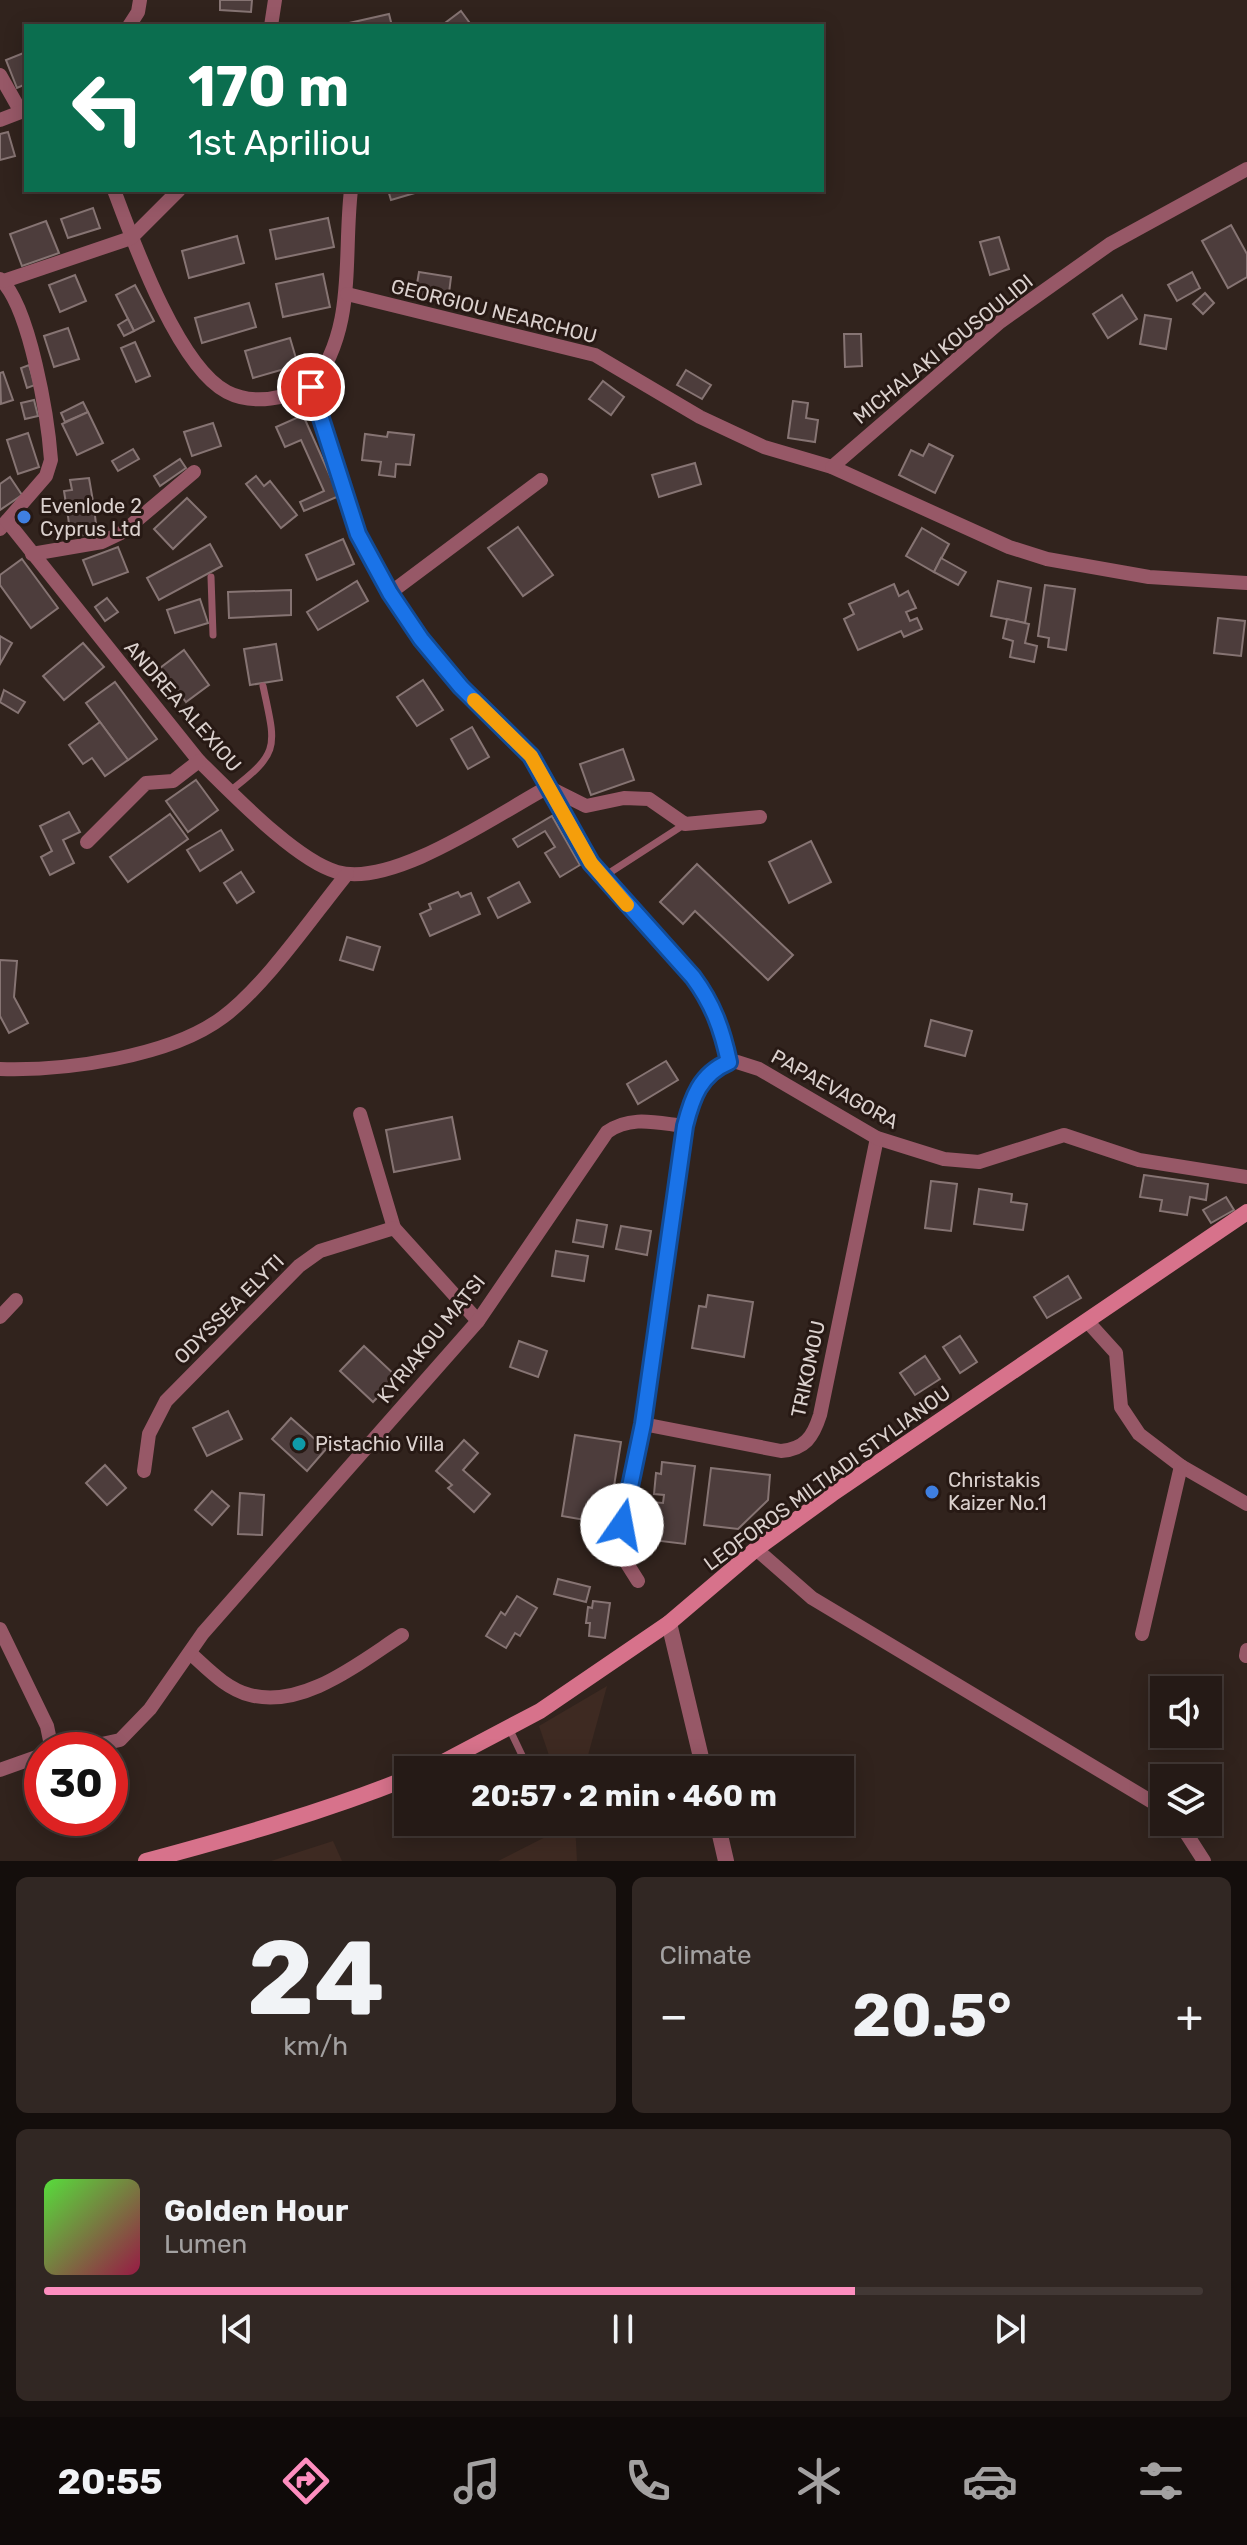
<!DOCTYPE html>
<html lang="en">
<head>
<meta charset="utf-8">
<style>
  :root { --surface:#251a16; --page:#312723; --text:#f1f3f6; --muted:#a3a1a1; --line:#423835; --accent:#fd8ebf }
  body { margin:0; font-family:Rubik,sans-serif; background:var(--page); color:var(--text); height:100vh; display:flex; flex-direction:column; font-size:30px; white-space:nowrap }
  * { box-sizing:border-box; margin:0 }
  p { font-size:26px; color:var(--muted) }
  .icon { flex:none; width:44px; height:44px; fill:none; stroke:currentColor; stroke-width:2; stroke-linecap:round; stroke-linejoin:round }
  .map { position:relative; height:1861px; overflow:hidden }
  .details { display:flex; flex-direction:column; gap:16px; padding:16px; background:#140e0c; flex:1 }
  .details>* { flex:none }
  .guide { position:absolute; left:24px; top:24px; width:800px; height:168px; border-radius:0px; box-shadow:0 4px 20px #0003,0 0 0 2px var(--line); background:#0b6e4f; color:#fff; overflow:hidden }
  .fabs { position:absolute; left:1150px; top:1676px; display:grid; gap:16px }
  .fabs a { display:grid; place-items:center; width:72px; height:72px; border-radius:0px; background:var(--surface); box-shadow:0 4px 20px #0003,0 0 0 2px var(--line); font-size:40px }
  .speed { position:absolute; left:24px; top:1732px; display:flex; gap:16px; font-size:40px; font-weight:700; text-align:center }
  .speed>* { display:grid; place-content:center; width:104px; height:104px; border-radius:50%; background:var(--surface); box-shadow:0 4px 20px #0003,0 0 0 2px var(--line); line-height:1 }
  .speed .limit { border:12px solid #d22; background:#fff; color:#111 }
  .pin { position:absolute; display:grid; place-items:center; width:68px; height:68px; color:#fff; margin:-34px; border:4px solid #fff; border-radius:50%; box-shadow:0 2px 8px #0007 }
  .me { position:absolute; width:88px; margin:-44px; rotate:12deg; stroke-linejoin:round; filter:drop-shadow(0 0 6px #0008) }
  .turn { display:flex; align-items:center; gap:28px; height:168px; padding:0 32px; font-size:36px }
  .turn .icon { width:104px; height:104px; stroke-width:2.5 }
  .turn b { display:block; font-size:56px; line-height:68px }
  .big { font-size:60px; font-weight:700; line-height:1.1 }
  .details .widget { flex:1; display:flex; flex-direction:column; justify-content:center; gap:12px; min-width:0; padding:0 28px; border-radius:12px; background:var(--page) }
  .details .dial { align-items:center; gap:0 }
  .dial b { font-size:104px; line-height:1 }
  .song { display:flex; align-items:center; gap:24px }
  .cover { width:96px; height:96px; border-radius:12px; background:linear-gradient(135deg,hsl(110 70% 55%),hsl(340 70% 35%)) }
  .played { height:8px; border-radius:4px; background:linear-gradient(90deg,var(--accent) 70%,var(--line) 70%) }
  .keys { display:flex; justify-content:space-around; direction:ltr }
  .heat { display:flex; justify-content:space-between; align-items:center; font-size:44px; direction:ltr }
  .details .tiles { flex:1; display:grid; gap:16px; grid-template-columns:1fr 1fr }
  .widget:last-child { grid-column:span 2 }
  .trip { position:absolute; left:394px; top:1756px; width:460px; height:80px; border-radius:0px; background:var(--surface); box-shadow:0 4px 20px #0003,0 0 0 2px var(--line); font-weight:700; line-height:80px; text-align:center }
  .dock { display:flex; height:128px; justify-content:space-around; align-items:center; background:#0f0a09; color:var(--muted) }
  .dock .icon { width:56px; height:56px }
  .dock .active { color:var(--accent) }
  .dock b { font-size:36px; color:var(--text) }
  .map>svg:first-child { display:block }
  .built { fill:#3e2a22 }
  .building { fill:#4d3d3c; stroke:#867473; stroke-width:2 }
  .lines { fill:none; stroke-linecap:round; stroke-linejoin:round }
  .service { stroke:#975867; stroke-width:7 }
  .minor { stroke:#975867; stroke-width:14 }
  .tertiary { stroke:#975867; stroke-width:16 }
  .secondary { stroke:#d7728b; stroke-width:16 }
  .route-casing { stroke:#114b97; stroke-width:20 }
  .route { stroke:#1a73e8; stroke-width:14 }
  .slow { stroke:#f59e0b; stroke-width:14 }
  .shop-dot { fill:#3f7fe0; stroke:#271914; stroke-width:3 }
  .culture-dot { fill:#0f9aa8; stroke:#271914; stroke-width:3 }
  .labels { text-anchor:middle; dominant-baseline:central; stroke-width:6; stroke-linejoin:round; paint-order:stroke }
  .street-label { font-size:20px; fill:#dbd1ce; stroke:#271914 }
  .poi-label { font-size:20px; fill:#dbd1ce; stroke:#271914; text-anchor:start }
</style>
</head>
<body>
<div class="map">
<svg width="1247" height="1861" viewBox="0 0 1247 1861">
  <rect width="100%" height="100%" fill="#31231d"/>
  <g class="built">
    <path d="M607,1686l-23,84h-30l-15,-44z"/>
    <path d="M562,1822h13l2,39h-79l63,-32z"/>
    <path d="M333,1841l9,20h-71z"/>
  </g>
  <g class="building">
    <path d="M220,0h32l-1,12 -31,-2z"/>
    <path d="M461,11l11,15h-31z"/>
    <path d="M389,14l3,12h-42l-1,-3z"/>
    <path d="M26,52v32l-9,4 -11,-28z"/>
    <path d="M8,132l7,24 -15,4v-26z"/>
    <path d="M388,190h37l-34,10z"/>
    <path d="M93,208l7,20 -32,10 -7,-19z"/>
    <path d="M328,218l6,29 -58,12 -6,-29z"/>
    <path d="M46,221l13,32 -37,13 -12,-32z"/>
    <path d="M1231,225l16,29v23l-19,11 -26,-47z"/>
    <path d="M237,236l7,27 -55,15 -7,-27z"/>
    <path d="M999,237l10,32 -19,6 -10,-33z"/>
    <path d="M419,272l32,5 -3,24 -33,-5z"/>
    <path d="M1192,272l8,16 -23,13 -9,-16z"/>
    <path d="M323,274l7,33 -47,10 -7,-33z"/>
    <path d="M75,275l11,26 -26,11 -11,-27z"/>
    <path d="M135,285l19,36 -20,10 -18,-36z"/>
    <path d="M1205,293l9,10 -11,11 -10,-10z"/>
    <path d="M1122,295l15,24 -29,19 -15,-24z"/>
    <path d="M249,303l7,24 -54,16 -7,-25z"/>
    <path d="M1145,315l26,4 -5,30 -26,-5z"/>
    <path d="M128,319l6,12 -10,5 -6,-11z"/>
    <path d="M68,328l11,31 -25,8 -10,-31z"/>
    <path d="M844,334h17l1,32 -17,1z"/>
    <path d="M290,338l8,27 -45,13 -8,-27z"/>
    <path d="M135,342l15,34 -14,6 -15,-34z"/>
    <path d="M29,365l6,20 -8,3 -6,-20z"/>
    <path d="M686,370l25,15 -9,14 -25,-14z"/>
    <path d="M3,372l10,28 -12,4 -1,-31z"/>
    <path d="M603,381l21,16 -13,18 -22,-16z"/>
    <path d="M34,400l4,16 -13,3 -4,-16z"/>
    <path d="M793,401l15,2 -2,15 12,2 -3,22 -27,-4z"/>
    <path d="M83,402l5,10 -23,10 -4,-9z"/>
    <path d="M88,412l15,31 -26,12 -15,-31z"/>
    <path d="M303,415l36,81 -35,15 -4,-9 24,-11 -23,-51 -16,7 -9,-20z"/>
    <path d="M213,423l8,23 -29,10 -8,-24z"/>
    <path d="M388,432l26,3 -4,30 -14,-1 -1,13 -16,-2 2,-13 -19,-2 3,-26 22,3z"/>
    <path d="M28,433l11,34 -21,7 -11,-34z"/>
    <path d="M929,444l24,12 -18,37 -36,-18 12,-25 12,6z"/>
    <path d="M133,449l6,10 -21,12 -6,-10z"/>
    <path d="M180,459l6,9 -26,18 -6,-10z"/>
    <path d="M695,463l6,21 -42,13 -7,-22z"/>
    <path d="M256,476l8,10 6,-5 27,34 -16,13 -35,-44z"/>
    <path d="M10,477l12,18 -22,15v-26z"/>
    <path d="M89,478l5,29 -27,3 -3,-19 8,-1 -2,-10z"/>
    <path d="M187,498l19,19 -33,32 -19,-20z"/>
    <path d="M94,507l3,26 -26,4 -4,-27z"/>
    <path d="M518,527l35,48 -30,21 -35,-48z"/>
    <path d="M922,528l27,16 -15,28 -28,-16z"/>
    <path d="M343,539l11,25 -37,16 -11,-25z"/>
    <path d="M210,544l12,22 -63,34 -12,-22z"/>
    <path d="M118,547l10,25 -35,13 -10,-25z"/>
    <path d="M941,558l25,14 -8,13 -24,-13z"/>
    <path d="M22,559l36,49 -27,20 -31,-43v-10z"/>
    <path d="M357,581l11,20 -50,29 -11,-18z"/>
    <path d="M998,581l33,7 -6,35 -34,-7z"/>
    <path d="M894,584l5,12 9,-5 8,17 -10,4 4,9 7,-3 5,11 -18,8 -3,-6 -43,19 -14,-31 10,-5 -5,-10z"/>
    <path d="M1045,585l30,4 -9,61 -18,-3 1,-9 -11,-2z"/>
    <path d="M291,590v25l-62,3 -1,-26z"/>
    <path d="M107,598l11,14 -13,9 -10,-14z"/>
    <path d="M200,599l8,24 -33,10 -8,-23z"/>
    <path d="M1218,618l27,3 -4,35 -27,-3z"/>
    <path d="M1007,619l22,5 -4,19 12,3 -3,16 -24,-5 3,-16 -10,-3z"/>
    <path d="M0,636l12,7 -12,21z"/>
    <path d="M83,643l21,24 -40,33 -21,-24z"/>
    <path d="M276,644l6,36 -32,5 -6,-36z"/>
    <path d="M184,650l25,35 -23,17 -26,-34z"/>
    <path d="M423,680l20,30 -26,16 -20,-29z"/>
    <path d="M115,682l42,57 -29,21 -42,-57z"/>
    <path d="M4,690l21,12 -7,11 -18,-11z"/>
    <path d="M100,722l28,38 -23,16 -13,-18 -9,6 -14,-19z"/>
    <path d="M472,727l17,30 -21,12 -17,-30z"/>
    <path d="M623,749l11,31 -43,15 -11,-31z"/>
    <path d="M196,780l22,30 -30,22 -22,-31z"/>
    <path d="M69,812l11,20 -17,8 11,23 -24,12 -9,-18 11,-6 -12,-25z"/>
    <path d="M170,814l18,25 -60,43 -18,-25z"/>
    <path d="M552,816l28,49 -20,12 -15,-24 10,-6 -10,-16 -27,16 -5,-8z"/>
    <path d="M221,830l12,20 -33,21 -13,-21z"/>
    <path d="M811,841l20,41 -42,21 -20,-41z"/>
    <path d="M697,864l96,91 -25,25 -73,-69 -12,13 -23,-22z"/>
    <path d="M241,872l13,20 -17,11 -13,-20z"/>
    <path d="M519,882l11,20 -32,16 -10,-20z"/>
    <path d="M458,892l3,5 10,-4 9,21 -50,22 -10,-22 11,-5 -2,-5z"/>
    <path d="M347,937l33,10 -7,23 -33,-10z"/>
    <path d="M0,960l17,1 -3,36 14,26 -19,10 -9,-17z"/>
    <path d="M931,1020l41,11 -7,25 -40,-10z"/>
    <path d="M666,1061l12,19 -40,24 -11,-20z"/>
    <path d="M452,1117l8,42 -66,13 -8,-42z"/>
    <path d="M1144,1175l64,9 -2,16 -16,-3 -3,18 -27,-4 2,-11 -22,-3z"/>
    <path d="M931,1181l26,3 -6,47 -26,-3z"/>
    <path d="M979,1189l33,5 -1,8 16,2 -4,26 -49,-6z"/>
    <path d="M1226,1197l8,13 -23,13 -8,-13z"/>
    <path d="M577,1220l30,5 -4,22 -30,-5z"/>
    <path d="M621,1226l30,5 -4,24 -31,-6z"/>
    <path d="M556,1251l32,5 -4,25 -32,-5z"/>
    <path d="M1068,1276l13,22 -34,20 -13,-21z"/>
    <path d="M708,1295l45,7 -9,55 -52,-9 7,-42 7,1z"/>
    <path d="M960,1336l17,26 -17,11 -17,-26z"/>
    <path d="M519,1341l28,10 -9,26 -28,-10z"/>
    <path d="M364,1346l33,31 -24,25 -33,-31z"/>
    <path d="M925,1356l15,23 -25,16 -15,-22z"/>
    <path d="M228,1411l14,28 -35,17 -14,-28z"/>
    <path d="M291,1418l35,31 -19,22 -35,-32z"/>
    <path d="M575,1435l46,7 -13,82 -46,-8z"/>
    <path d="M464,1440l14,13 -15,17 27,24 -16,18 -26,-24 4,-3 -16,-14z"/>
    <path d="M662,1462l33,4 -10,78 -33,-4 2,-14 -6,-1 3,-23 12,1 1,-8 -10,-1 2,-21 5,1z"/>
    <path d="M105,1465l21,23 -19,17 -21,-22z"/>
    <path d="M711,1468l59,7 -2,25 -30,29 -34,-4z"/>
    <path d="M212,1491l17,15 -17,19 -17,-15z"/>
    <path d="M240,1493l24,2 -2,40 -24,-1z"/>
    <path d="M558,1579l32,8 -4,15 -32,-8z"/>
    <path d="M517,1596l20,12 -17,28 -5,-3 -9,15 -20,-12 15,-24 4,3z"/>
    <path d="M593,1601l17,2 -5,35 -16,-2 1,-13h-4l2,-16 4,1z"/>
  </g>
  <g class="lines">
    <g class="service">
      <path d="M211,577l2,58"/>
      <path d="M230,791c51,-39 46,-44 33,-105"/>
      <path d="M603,877l82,-53"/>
      <path d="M509,1728l20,42"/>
    </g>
    <g class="minor">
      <path d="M129,26l9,-14 2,-12"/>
      <path d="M271,26l4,-26"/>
      <path d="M0,75l21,37"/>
      <path d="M0,120l26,-10"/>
      <path d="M114,190c19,51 64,177 113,202 27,14 58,6 84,-5 46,-58 32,-129 40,-197"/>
      <path d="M0,279c30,27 48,140 51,181l-5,16 -46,53"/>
      <path d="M4,281l127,-43 48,-48"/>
      <path d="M347,294l248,61 105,62 64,30 68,20 177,80 38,12 102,18 98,6"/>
      <path d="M311,387l47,147 32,59 31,46 40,48 70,69 60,107 116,133 16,35 6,31"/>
      <path d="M832,467l168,-145 110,-78 137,-75"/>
      <path d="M7,521l192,240c32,31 96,99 138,111 56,16 159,-57 211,-85"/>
      <path d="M32,554l70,-12 21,-10 71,-60"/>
      <path d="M390,593l151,-113"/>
      <path d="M548,787l38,19 38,-8 25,1 36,25 75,-7"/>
      <path d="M87,842l59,-59 27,-2 26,-20"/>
      <path d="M0,1069c65,2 170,-12 223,-52 43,-32 89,-100 124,-143"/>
      <path d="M360,1114l34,114"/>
      <path d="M0,1317l16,-17"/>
      <path d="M1087,1321l29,32 5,54 18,27 42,32 66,38"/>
      <path d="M643,1424l138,27c24,-2 32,-14 39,-36l57,-277"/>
      <path d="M144,1471l5,-37 17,-33 133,-135 21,-15 74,-23 84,93"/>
      <path d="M756,1549l56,49 352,211"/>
      <path d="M638,1581l-12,-19 -4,-37 21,-101 42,-298 6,-23 17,-29 21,-12h8l22,7 118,69 67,21 35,3 85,-27 75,25 108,17"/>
      <path d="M0,1629l47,97 5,24"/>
      <path d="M1142,1634l39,-168"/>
      <path d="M190,1653c18,16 36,36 60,42 54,14 110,-33 152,-60"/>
      <path d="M1246,1656l1,-6"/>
      <path d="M74,1750l46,-10 30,-31 53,-76 275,-312 129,-189c24,-17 50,-9 78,-6"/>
      <path d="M0,1770l42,-15"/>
      <path d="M1179,1822l25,39"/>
    </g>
    <g class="tertiary">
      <path d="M669,1623l35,147"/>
      <path d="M717,1822l9,39"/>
    </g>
    <g class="secondary">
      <path d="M428,1770l112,-59 129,-88 87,-74 76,-55 415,-282"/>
      <path d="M146,1861c89,-24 177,-49 262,-83"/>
    </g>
  </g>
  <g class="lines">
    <defs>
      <path id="route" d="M311,387l47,147 32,59 31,46 40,48 70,69 60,107 102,114c20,27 29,52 36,85 -29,12 -37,36 -44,64l-42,298 -21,101"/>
    </defs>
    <use href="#route" class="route-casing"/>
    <use href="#route" class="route"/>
    <path class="slow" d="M474,700l57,56 60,107 36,42"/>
  </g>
  <g class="shop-dot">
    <circle cx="24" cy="517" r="8"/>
    <circle cx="932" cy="1492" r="8"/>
  </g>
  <circle class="culture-dot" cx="299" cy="1444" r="8"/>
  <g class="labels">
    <g class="street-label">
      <text transform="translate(494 311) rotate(14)">GEORGIOU NEARCHOU</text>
      <text transform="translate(943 349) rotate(-39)">MICHALAKI KOUSOULIDI</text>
      <text transform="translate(183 706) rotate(49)">ANDREA ALEXIOU</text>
      <text transform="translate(835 1089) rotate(29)">PAPAEVAGORA</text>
      <text transform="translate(229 1309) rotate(-45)">ODYSSEA ELYTI</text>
      <text transform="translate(431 1339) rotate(-51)">KYRIAKOU MATSI</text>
      <text transform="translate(808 1369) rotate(-78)">TRIKOMOU</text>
      <text transform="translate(827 1478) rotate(-36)">LEOFOROS MILTIADI STYLIANOU</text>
    </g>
    <g class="poi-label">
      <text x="40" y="506">Evenlode 2<tspan x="40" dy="23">Cyprus Ltd</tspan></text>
      <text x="315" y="1444">Pistachio Villa</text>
      <text x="948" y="1480">Christakis<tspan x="948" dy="23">Kaizer No.1</tspan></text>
    </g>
  </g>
</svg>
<div class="fabs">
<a><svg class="icon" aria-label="sound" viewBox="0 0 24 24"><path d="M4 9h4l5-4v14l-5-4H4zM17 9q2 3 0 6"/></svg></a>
<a><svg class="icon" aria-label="layers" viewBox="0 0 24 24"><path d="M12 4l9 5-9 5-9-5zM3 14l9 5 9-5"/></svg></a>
</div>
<div class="speed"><div class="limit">30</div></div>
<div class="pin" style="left:311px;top:387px;background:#d93025"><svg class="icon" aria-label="arrive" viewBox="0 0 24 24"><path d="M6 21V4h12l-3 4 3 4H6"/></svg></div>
<svg class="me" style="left:622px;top:1525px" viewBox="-20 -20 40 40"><circle r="19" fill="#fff"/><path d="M0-13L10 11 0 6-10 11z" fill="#1a73e8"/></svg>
<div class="trip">20:57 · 2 min · 460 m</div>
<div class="guide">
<div class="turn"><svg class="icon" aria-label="left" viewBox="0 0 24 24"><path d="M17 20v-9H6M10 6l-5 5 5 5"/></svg><div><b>170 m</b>1st Apriliou</div></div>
</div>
</div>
<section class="details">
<div class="tiles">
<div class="widget dial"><b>24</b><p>km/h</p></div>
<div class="widget"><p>Climate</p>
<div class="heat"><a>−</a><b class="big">20.5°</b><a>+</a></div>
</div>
<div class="widget">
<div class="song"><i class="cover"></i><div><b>Golden Hour</b><p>Lumen</p></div></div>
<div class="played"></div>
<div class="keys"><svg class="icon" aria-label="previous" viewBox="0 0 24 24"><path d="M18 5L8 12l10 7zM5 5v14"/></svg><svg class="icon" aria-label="pause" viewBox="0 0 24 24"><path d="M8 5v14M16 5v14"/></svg><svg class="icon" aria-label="next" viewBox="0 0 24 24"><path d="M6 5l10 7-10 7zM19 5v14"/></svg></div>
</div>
</div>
</section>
<nav class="dock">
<b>20:55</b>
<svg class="icon active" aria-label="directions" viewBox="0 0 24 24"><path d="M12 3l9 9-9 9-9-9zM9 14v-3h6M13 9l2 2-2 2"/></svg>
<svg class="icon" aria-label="music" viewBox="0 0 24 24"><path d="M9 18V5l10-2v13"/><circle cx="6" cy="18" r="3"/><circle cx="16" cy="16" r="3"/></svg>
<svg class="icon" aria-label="phone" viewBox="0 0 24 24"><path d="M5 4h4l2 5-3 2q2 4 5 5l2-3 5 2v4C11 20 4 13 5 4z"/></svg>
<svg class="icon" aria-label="climate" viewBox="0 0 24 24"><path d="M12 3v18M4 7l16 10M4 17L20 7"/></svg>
<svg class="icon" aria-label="car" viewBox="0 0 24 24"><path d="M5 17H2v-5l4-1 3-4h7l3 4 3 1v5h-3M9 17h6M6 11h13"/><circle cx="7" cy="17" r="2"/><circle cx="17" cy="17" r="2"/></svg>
<svg class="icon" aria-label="filters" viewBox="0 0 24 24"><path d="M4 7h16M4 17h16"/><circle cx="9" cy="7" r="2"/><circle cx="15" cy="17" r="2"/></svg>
</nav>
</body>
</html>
